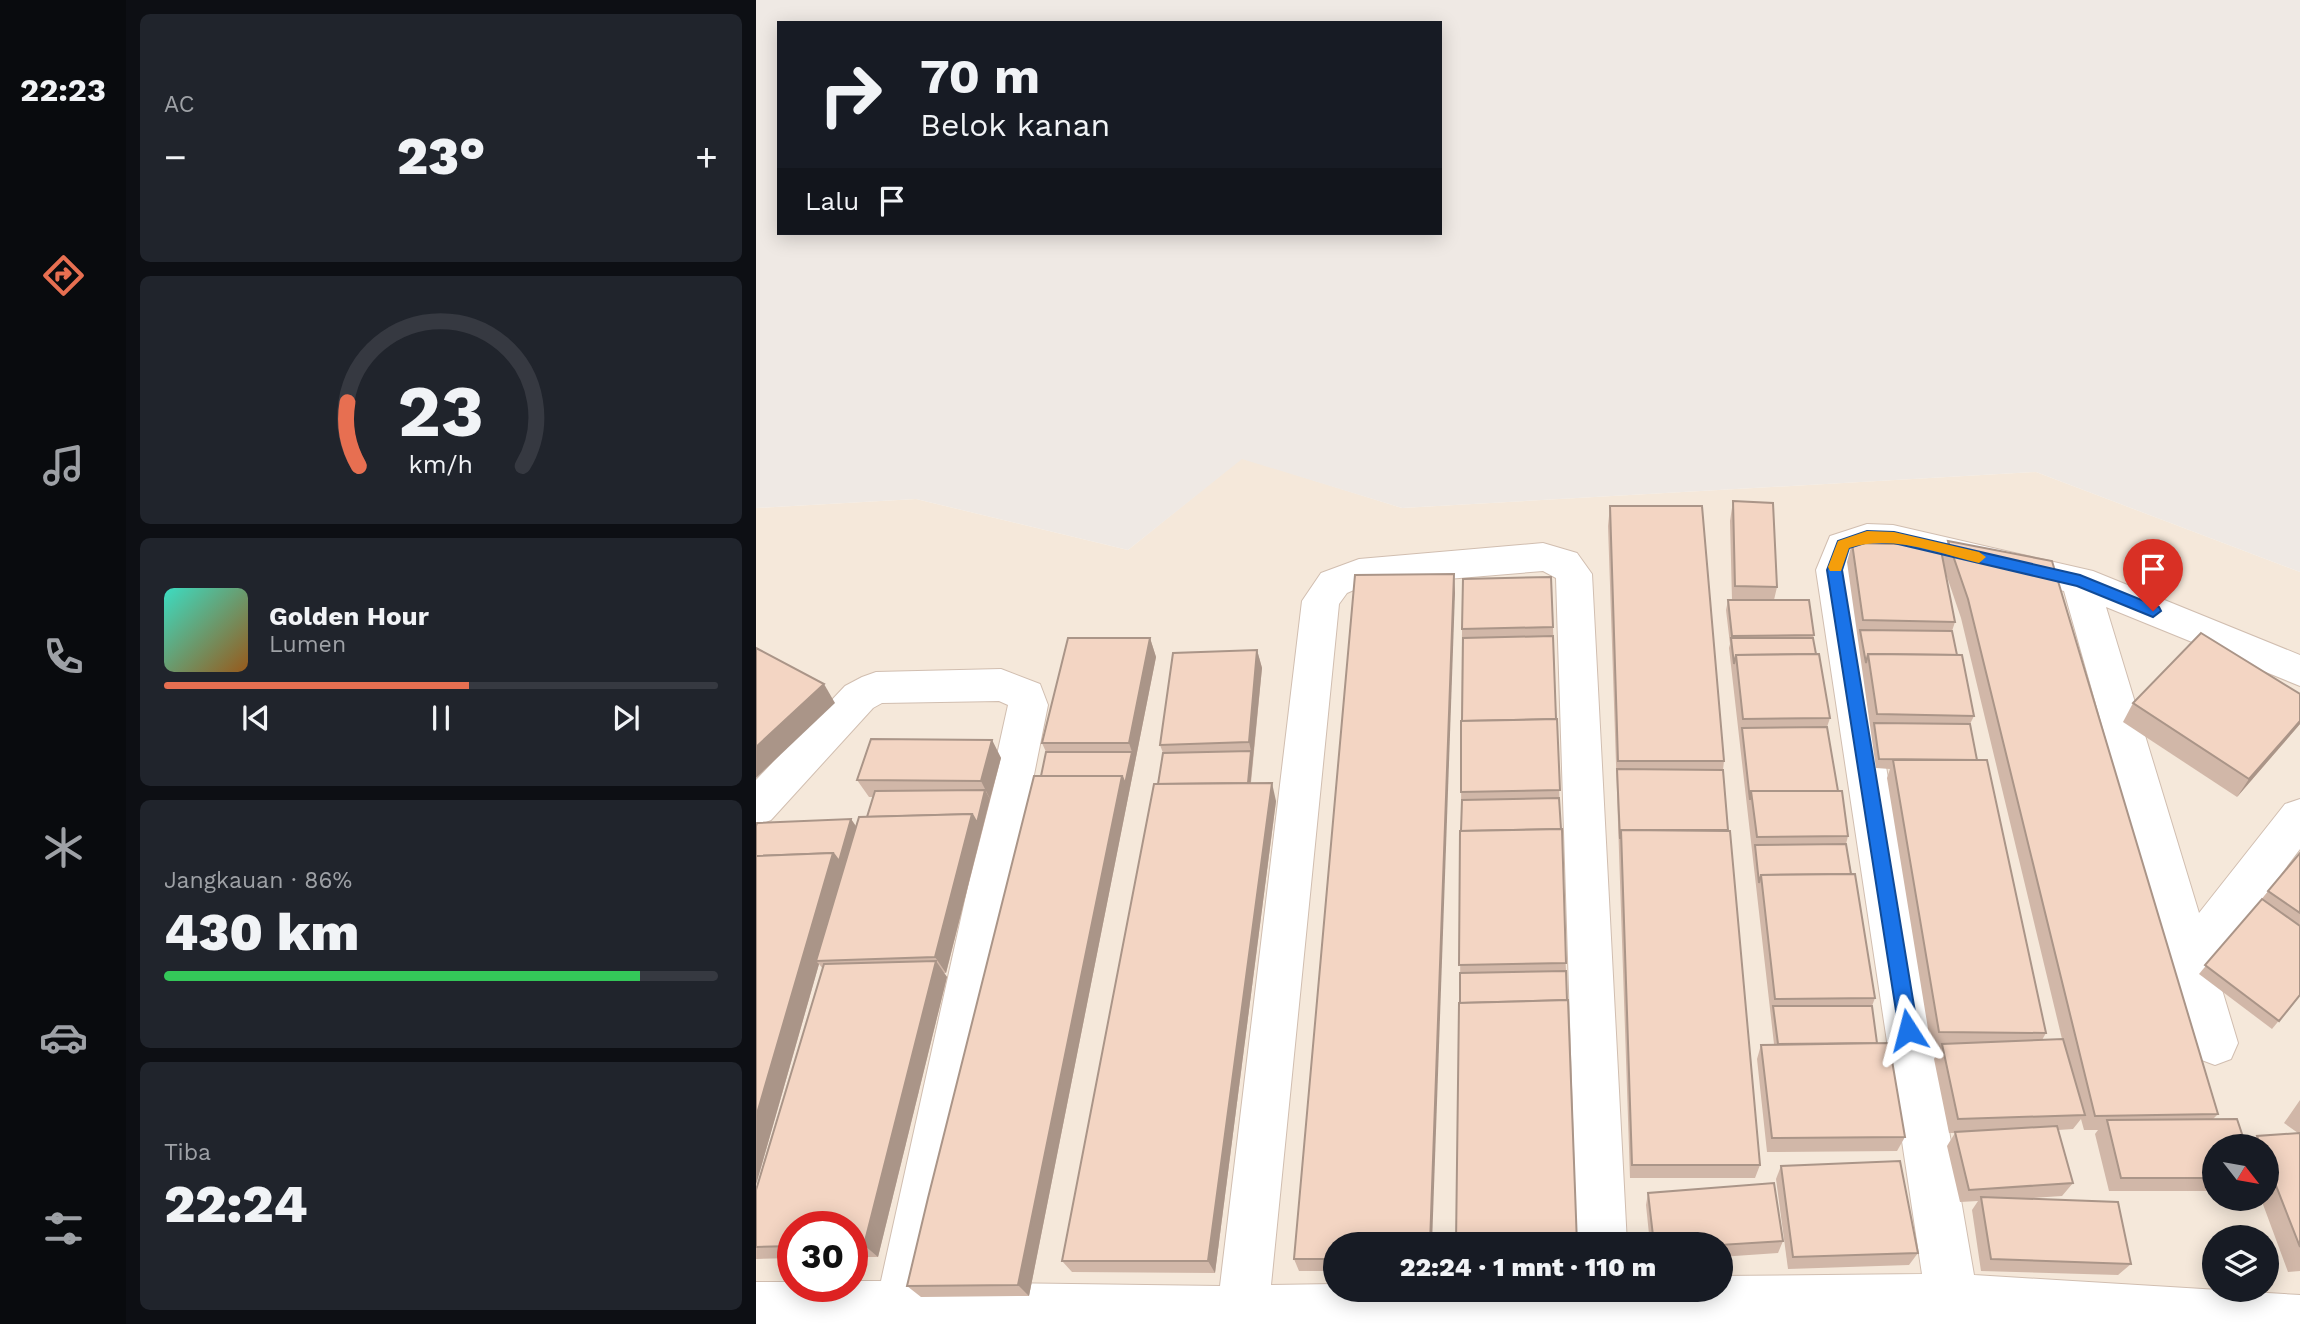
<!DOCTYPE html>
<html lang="id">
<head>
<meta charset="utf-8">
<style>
  :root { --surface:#171b24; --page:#20242c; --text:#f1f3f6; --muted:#9ea1a6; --line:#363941; --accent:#e76f51 }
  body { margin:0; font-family:"Work Sans",sans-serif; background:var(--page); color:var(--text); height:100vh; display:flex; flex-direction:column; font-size:26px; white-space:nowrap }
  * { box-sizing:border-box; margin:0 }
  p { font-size:23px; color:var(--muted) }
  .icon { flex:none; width:38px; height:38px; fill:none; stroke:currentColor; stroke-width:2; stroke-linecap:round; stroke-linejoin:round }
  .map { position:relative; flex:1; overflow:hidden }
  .drawer { display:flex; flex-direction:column; gap:14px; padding:14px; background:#0d0f14; width:630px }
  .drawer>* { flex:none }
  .top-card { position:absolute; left:21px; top:21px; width:665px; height:214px; border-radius:0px; box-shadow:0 4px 18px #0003; background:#171b24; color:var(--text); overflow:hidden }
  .needle { width:46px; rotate:121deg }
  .buttons { position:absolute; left:1446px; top:1134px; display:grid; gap:14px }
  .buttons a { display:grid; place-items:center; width:77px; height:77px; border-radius:50%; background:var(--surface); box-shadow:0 4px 18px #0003; font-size:35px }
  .speed { position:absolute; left:21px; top:1211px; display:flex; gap:14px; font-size:35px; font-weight:700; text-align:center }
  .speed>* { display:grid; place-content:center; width:91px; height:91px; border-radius:50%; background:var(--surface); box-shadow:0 4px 18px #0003; line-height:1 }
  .speed .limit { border:10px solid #d22; background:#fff; color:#111 }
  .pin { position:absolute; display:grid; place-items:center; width:60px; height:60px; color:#fff; margin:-72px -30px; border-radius:50% 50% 50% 0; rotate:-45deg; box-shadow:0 0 7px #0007 }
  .pin .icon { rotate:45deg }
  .me { position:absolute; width:77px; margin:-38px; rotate:351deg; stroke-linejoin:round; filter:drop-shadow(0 0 5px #0008) }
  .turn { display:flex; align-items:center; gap:24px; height:147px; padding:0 28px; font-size:32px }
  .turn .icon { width:91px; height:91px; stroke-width:2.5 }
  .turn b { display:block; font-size:49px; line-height:60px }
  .then { display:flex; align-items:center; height:66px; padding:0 28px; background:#0003; gap:14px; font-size:26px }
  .big { font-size:52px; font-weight:800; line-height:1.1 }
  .drawer .card { flex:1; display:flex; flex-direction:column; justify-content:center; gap:10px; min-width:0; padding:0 24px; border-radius:10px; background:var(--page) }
  .drawer .dial { align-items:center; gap:0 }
  .dial svg { height:182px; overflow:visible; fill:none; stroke:var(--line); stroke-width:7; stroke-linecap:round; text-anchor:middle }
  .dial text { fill:var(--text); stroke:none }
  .song { display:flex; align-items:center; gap:21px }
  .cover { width:84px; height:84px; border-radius:10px; background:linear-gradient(135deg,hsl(170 70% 55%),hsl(30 70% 35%)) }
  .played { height:7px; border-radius:4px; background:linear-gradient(90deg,var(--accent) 55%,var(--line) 55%) }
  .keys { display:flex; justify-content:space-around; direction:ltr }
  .heat { display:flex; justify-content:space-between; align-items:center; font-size:38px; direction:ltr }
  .charge { height:10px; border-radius:5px; background:linear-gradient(90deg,#34c759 86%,var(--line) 0) }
  .trip { position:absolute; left:567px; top:1232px; width:410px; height:70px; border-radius:35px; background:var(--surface); box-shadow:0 4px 18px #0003; font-weight:800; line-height:70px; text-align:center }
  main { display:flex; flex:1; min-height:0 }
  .tab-bar { display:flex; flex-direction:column; width:126px; justify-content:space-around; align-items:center; background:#090b0e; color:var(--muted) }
  .tab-bar .icon { width:49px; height:49px }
  .tab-bar .current { color:var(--accent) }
  .tab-bar b { font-size:32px; color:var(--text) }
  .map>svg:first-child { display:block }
  .residential { fill:#f5e8da; fill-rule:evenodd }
  .industrial { fill:#efe9e4; fill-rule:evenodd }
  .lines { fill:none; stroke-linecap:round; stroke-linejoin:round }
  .street-casing { stroke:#d1beb0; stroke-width:2 }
  .street { fill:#fff; fill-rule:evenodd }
  .wall { fill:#d1b7a8; fill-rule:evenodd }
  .shaded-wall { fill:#aa9588 }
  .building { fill:#f3d5c3; stroke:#aa9588; stroke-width:2 }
  .route { fill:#1a73e8; stroke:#114b97; stroke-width:2 }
  .slow { fill:#f59e0b }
</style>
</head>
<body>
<main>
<nav class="tab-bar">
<b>22:23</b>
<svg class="icon current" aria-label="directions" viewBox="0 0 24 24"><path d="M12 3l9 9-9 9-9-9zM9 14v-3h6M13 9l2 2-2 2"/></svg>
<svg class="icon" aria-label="music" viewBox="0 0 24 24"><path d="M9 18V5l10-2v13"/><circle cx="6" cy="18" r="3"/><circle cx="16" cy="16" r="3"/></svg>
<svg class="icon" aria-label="phone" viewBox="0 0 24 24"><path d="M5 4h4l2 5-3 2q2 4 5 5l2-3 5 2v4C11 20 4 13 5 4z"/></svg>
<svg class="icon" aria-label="climate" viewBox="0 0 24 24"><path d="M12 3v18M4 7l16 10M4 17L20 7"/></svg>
<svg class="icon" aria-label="car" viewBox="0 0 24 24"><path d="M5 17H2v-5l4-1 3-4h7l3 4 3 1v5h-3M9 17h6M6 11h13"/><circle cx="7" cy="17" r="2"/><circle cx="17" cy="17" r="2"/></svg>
<svg class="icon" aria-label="filters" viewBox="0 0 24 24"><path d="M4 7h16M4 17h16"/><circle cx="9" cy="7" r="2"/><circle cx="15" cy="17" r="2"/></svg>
</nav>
<section class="drawer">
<div class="card"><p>AC</p>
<div class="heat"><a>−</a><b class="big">23°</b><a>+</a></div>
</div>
<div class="card dial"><svg viewBox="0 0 100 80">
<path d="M14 69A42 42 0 1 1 86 69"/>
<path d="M14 69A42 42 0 0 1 9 41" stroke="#e76f51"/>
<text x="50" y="56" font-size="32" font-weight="700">23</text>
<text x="50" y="72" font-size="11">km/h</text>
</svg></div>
<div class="card">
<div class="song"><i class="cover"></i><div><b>Golden Hour</b><p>Lumen</p></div></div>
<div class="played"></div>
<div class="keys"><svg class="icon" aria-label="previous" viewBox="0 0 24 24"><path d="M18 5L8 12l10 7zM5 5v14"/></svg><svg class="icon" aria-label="pause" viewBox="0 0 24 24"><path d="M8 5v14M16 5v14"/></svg><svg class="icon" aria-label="next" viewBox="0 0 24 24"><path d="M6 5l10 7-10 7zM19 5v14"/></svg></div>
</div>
<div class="card"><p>Jangkauan · 86%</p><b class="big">430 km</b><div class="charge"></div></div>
<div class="card"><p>Tiba</p><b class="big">22:24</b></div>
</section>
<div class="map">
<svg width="1544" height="1324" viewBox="0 0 1544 1324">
  <rect width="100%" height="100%" fill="#fdf6ec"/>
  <path class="residential" d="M486,458l160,50 634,-36 264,100v752h-1544v-816l160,-9 212,51zM1458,1146h52v53h-52zM37,1227h59v59h-59zM1458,1237h52v53h-52zM579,1244h385v46h-385z"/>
  <path class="industrial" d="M0,0h1544v572l-264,-100 -634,36 -160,-49 -114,91 -212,-51 -160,9zM23,23h661v210h-661z"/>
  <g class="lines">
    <defs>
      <path id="street" d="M1111,524l26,1 200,46 207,84v31l-194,-79 93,306 86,-109 15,-5v50l-86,114 24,80 -7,16 -16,6 -16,-6 -7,-16 -128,-452 -171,-40 -25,-1 -10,4 -6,16 122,705 326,20v29h-1544v-42h37v4h59v-5h29l127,-576 -9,-4 -117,2 -9,5 -102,112 -15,6v-46l89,-94 17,-9 14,-5 125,-3 39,15 8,21 -116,577 288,4 82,-685 19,-28 38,-14 184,-16 34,10 15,21 35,670h-50l-21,-666 -13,-7 -180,15 -16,7 -8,11 -68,681 64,-1v6h385v-14l202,-2 -106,-704 14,-34z"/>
    </defs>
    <use href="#street" class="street-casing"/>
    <use href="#street" class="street"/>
  </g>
  <g class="wall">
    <path d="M977,501l44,86 -3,13 40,35 -1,3 3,16 14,64 -3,9 11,64 10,45 -2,8 29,154 -3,8 5,37 28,94 -8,14 -130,1 -10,-93 4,-14 13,-1 -45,-396 1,-4 -4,-34 2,-10h4l-2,-79z"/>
    <path d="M854,506l114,255 -1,9 5,61 32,334 -5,13h-125l-22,-652z"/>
    <path d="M1192,541l270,573 -5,5 1,72h-105l-14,-57 3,-4h-14l-3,-11 -8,10 -15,1 15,53 -11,13 -44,3 113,65 -13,11 -137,-4 -9,-61 6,-9 -18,1 -13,-56 8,-13h-6l-15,-74 6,-12h-9l-44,-269 3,-9 -14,-1 -29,-206 5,-19 90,15zM1188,568l17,50 101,421 -20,1 4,-7 -69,-273 -7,-36 4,-8 -17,-61 -5,-24 3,-9z"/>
    <path d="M698,574l1,19 -120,651v27h-36l-5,-12z"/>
    <path d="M797,627l13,344 -106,32 2,-374z"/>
    <path d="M394,638l6,19 -127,639 -108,1 -14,-11 134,-510 5,-24 -4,-9z"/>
    <path d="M501,650l5,18 -11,115 25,18 -61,472 -143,-1 -10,-11 96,-477 5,-31 -3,-8z"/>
    <path d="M1544,694v30l-63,73 -114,-75 10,-19z"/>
    <path d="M236,740l9,18 -55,215h-2l3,4 -69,280h-26v-30h-59v31l-37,1v-69l67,-221 -4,-5 -63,221 95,-366 5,7 11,-9 6,-20h-4l-12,-17z"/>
    <path d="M1544,853v142l-28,34 -73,-55z"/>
    <path d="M1544,1100v171l-12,1 -27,-73h5v-53h-19l10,-10 41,-3 -14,-10z"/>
    <path d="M1025,1166l137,87 -9,12 -121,4 -12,-90z"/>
    <path d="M892,1193l135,48 -5,12 -58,4v-13h-70l-4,-39z"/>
  </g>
  <g class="shaded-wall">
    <path d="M698,574l1,19 -23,651h-2z"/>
    <path d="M394,638l6,19 -127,639 -11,-11 104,-509 10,-24 -3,-9z"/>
    <path d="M501,650l5,18 -13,130 -2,-9 4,-38 -2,-9z"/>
    <path d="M68,684l11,19 -79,75v-31z"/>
    <path d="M1544,721v3l-63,73 12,-18z"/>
    <path d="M236,740l9,18 -11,41 -9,-18z"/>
    <path d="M516,783l4,18 -61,472 -7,-12z"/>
    <path d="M229,790l5,9 -44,174 -11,-16 37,-143z"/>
    <path d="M95,819l6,9 -41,133 3,3 -63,221v-68l77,-264z"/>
    <path d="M180,961l11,16 -69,280 -14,-12z"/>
  </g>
  <g class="building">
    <path d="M977,501l40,2 4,84 -42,-1z"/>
    <path d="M854,506h92l22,255h-106z"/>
    <path d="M1192,541l104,20 166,553 -123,2 -127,-517z"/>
    <path d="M1096,543l88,2 15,77 -92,-2z"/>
    <path d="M698,574l-24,670h-95v15h-41l61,-684z"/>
    <path d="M795,577l2,50 -91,2 1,-50z"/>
    <path d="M972,600h81l5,35 -82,1z"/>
    <path d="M1104,630l92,1 5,24 -89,-1 -2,9z"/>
    <path d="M1445,633l99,61v27l-51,58 -116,-76z"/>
    <path d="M797,636l3,83 -94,2 1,-83z"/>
    <path d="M312,638h82l-21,105h-87z"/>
    <path d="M975,638h82l3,16 -80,1 -2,9z"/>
    <path d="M0,648l68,36 -68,63z"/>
    <path d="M501,650l-8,92 -89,3 13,-92z"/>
    <path d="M1063,654l11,64 -87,1 -7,-64z"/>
    <path d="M1112,654l94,1 12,61 -97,-2z"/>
    <path d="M801,719l3,71 -99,2v-71z"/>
    <path d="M1118,723l96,1 7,36 -98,-1z"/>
    <path d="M1071,727l11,64h-87l-1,9 -8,-72z"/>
    <path d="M115,739l121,1 -11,41 -124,-1z"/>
    <path d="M495,751l-3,32 -90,1 5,-31z"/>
    <path d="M290,752h86l-7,32 -3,-8h-81z"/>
    <path d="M1137,760h94l59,273 -107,-1z"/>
    <path d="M861,769l106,1 5,60h-107l-1,9z"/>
    <path d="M278,776h88l-104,509 -111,1 21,-88z"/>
    <path d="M516,783l-64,478h-146l92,-477z"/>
    <path d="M229,790l-8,33 -5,-9 -105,3 8,-26z"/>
    <path d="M995,791h91l6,45 -91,1z"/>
    <path d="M803,798l2,31 -100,2 1,-31z"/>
    <path d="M216,814l-37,143 -119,4 43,-144z"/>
    <path d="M95,819l-12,42 -6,-8 -77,3v-30l1,-3z"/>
    <path d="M806,829l4,134 -107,2 1,-134z"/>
    <path d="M865,830l109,1 30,334h-128z"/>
    <path d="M1090,844l5,30 -90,1 -2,8 -4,-38z"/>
    <path d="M77,853l-77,264v-261z"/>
    <path d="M1544,853v60l-32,-22z"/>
    <path d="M1099,874l20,124 -100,1 -14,-124z"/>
    <path d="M1506,899l38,27v69l-21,26 -74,-56z"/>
    <path d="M180,961l-72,284h-12v-18h-59v19l-37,1v-57l68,-226z"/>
    <path d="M810,971l1,29 -107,3v-30z"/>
    <path d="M812,1000l9,244h-121l3,-241z"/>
    <path d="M1017,1006h99l5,37 -99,1z"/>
    <path d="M1307,1039l22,76 -127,4 -16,-75z"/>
    <path d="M1133,1043l16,94 -133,1 -11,-93z"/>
    <path d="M1481,1119l9,27h-32v32h-93l-14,-58z"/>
    <path d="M1301,1126l16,57 -104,7 -14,-58z"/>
    <path d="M1544,1133v114l-34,-87v-14h-5l-4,-10z"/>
    <path d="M1144,1161l18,92 -125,4 -12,-91z"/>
    <path d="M1018,1183l9,58 -63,4v-1h-66l-6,-51z"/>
    <path d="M1225,1197l137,5 13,62 -140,-5z"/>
  </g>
  <path class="route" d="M1111,531l27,1 186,43 79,32 2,4 -8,6 -76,-31 -183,-43 -26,-1 -19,6 -7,22 76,460 -3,6 -7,3 -7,-3 -2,-6 -72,-460 11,-29z"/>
  <path class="slow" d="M1111,531l27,1 85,20 7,5 -7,6c-42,-10 -88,-29 -130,-15l-8,23h-11l-2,-4 10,-26z"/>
</svg>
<div class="buttons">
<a><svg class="needle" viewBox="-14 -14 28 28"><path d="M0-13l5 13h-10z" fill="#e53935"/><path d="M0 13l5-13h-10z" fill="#9ea1a6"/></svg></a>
<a><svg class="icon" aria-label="layers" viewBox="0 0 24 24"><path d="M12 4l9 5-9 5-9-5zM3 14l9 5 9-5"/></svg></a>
</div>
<div class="speed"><div class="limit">30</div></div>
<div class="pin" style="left:1397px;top:611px;background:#d93025"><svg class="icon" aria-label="arrive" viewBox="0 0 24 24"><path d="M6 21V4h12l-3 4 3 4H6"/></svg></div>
<svg class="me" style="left:1152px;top:1030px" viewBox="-20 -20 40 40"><path d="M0-17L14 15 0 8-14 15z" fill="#1a73e8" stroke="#fff" stroke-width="4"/></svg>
<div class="trip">22:24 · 1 mnt · 110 m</div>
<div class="top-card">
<div class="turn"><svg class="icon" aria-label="right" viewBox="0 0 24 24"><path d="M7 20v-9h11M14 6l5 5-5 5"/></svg><div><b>70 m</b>Belok kanan</div></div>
<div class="then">Lalu<svg class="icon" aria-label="arrive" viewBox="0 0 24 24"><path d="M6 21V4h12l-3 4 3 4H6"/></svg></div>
</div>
</div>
</main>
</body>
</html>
